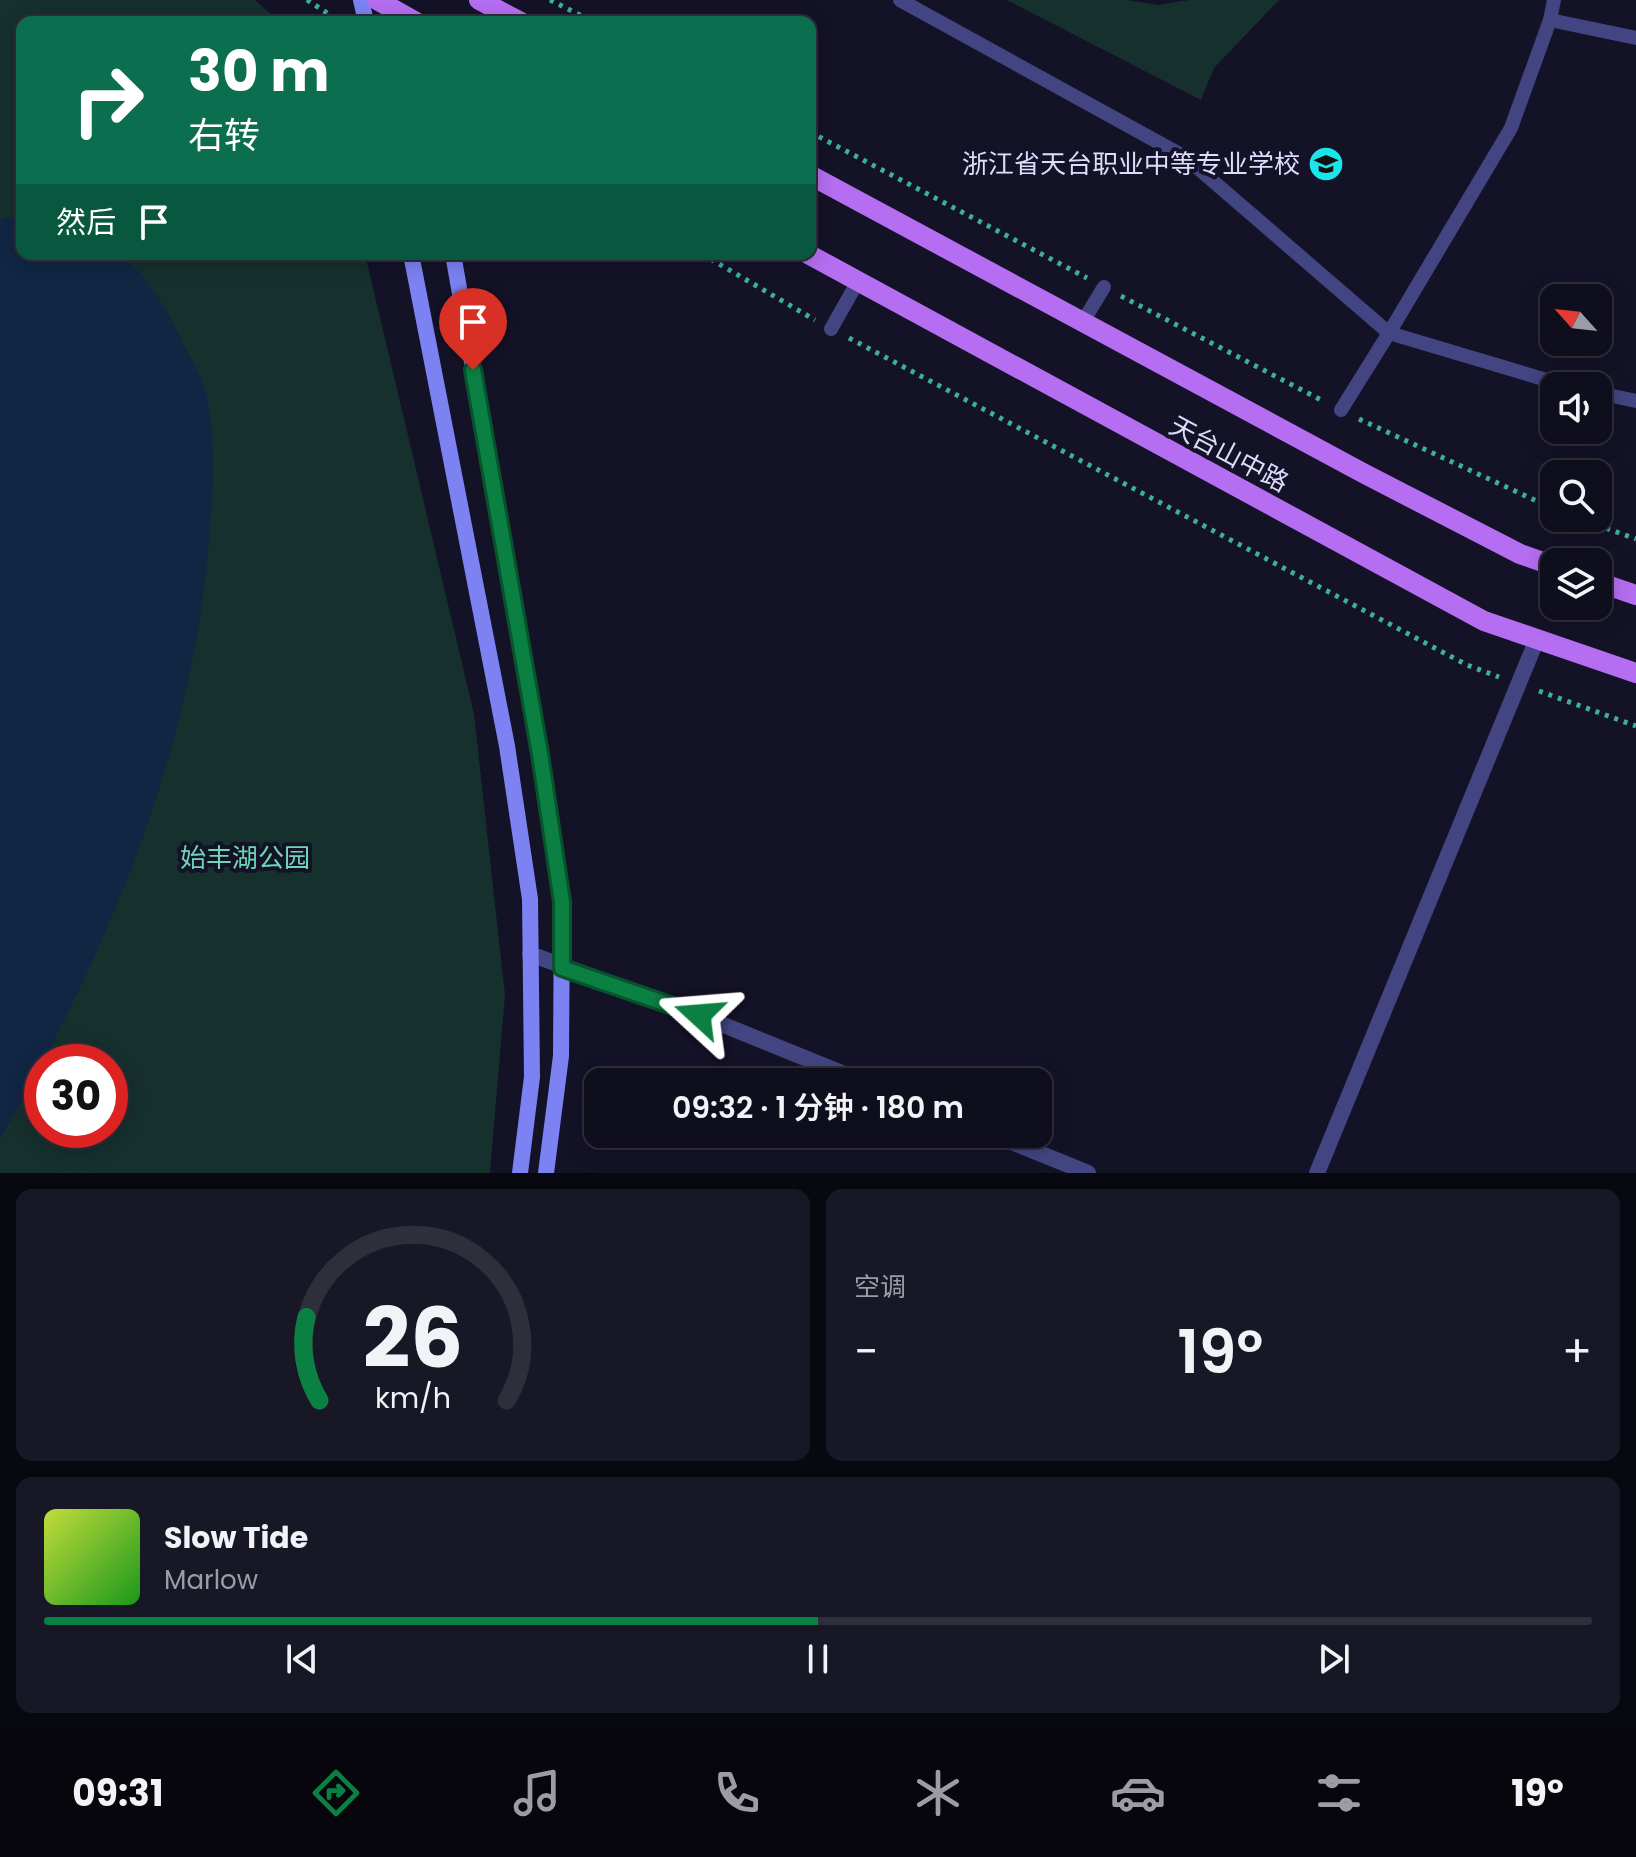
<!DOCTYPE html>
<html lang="zh">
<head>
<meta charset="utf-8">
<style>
  :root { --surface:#0f0e1d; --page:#181726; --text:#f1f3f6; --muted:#9b9ca4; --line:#2f2e3b; --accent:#0b8043 }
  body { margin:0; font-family:Poppins,"Noto Sans SC",sans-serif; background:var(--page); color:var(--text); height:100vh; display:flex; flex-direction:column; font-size:30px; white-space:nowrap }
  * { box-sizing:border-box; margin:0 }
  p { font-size:26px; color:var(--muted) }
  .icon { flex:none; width:44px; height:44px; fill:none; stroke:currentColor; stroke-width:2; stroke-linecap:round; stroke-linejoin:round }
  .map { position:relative; height:1173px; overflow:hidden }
  .details { display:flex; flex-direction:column; gap:16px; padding:16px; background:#080810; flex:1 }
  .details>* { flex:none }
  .hud { position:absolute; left:16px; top:16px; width:800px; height:244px; border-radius:16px; box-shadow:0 4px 20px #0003,0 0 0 2px var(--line); background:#0b6e4f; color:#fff; overflow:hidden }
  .needle { width:52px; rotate:297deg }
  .fabs { position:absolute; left:1540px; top:284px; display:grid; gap:16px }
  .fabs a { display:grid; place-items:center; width:72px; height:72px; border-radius:16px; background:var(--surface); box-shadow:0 4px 20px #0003,0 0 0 2px var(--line); font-size:40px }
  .speed { position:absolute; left:24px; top:1044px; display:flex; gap:16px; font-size:40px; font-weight:700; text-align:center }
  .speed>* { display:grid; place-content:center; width:104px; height:104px; border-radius:50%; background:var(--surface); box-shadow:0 4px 20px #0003,0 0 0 2px var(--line); line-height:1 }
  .speed .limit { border:12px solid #d22; background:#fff; color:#111 }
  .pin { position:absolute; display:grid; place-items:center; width:68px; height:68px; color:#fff; margin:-82px -34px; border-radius:50% 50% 50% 0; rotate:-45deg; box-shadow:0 0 8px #0007 }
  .pin .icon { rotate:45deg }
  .me { position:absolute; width:88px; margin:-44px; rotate:289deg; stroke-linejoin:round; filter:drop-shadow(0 0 6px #0008) }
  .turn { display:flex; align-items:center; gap:28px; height:168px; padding:0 40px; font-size:36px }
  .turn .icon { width:104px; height:104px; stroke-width:2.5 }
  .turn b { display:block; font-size:56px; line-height:68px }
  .then { display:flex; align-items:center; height:76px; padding:0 40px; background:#0003; gap:16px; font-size:30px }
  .big { font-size:60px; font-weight:600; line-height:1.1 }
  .details .widget { flex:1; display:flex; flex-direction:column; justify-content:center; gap:12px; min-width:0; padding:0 28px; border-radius:16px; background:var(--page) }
  .details .dial { align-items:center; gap:0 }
  .dial svg { height:208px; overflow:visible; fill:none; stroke:var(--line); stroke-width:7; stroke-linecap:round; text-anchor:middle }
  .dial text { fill:var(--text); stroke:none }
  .song { display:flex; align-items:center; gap:24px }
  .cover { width:96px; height:96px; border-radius:12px; background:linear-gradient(135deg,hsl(70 70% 55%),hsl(120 70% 35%)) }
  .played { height:8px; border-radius:4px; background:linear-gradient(90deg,var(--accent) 50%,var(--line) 50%) }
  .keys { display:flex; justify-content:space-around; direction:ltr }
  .heat { display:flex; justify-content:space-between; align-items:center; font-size:44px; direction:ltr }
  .details .tiles { flex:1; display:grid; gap:16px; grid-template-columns:1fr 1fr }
  .widget:last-child { grid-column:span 2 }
  .trip { position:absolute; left:584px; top:1068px; width:468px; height:80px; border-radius:16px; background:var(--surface); box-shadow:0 4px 20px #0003,0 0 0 2px var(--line); font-weight:600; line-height:80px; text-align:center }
  .menu { display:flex; height:128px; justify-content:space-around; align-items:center; background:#06060c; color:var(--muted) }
  .menu .icon { width:56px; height:56px }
  .menu .current { color:var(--accent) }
  .menu b { font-size:36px; color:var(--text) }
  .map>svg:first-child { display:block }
  .park { fill:#16302d; fill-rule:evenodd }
  .water { fill:#102643 }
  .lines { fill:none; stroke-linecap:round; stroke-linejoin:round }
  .path { stroke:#3caf9f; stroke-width:5; stroke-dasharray:4 6; stroke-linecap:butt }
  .service { stroke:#424581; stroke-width:14 }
  .minor { stroke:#424581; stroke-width:16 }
  .tertiary { stroke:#424581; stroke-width:16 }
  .secondary { stroke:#7c82f2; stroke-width:16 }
  .primary { stroke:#b56df1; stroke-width:20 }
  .route-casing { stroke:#07532c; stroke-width:20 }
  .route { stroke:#0b8043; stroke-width:14 }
  .labels { text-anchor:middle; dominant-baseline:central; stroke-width:8; stroke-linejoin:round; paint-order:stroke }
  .poi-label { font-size:26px; fill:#dddcfc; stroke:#141227; text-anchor:end }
  .street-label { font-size:26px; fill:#dddcfc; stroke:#141227 }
  .park-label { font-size:26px; fill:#6ed6b4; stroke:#141227 }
</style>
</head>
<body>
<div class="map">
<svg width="1636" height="1173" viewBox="0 0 1636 1173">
  <rect width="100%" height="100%" fill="#141227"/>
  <g class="park">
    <path d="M0,0h255l24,22h-257v232h343l109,460 31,281 -15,178h-490zM42,1062h68v68h-68z"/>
    <path d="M1007,0h120l31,5 31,-5h90l-65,68 -13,32z"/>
  </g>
  <path class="water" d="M8,217l14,3v34c22,0 79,-6 96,2 28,14 49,54 62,81 8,18 23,40 27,60 9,48 6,95 2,144 -17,213 -104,417 -209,598v-920z"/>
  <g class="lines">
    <g class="path">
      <path d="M307,0l34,22"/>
      <path d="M550,0l44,22"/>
      <path d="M810,132l277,146"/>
      <path d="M702,254l113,66"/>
      <path d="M1121,296l204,106"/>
      <path d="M849,338l618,327 32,12"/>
      <path d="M1359,419l195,90"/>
      <path d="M1578,518l58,21"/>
      <path d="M1539,691l97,35"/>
    </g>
    <g class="service">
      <path d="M900,0l285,157 204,176 -48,77"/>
      <path d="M1554,0l-4,20 86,18"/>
      <path d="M1550,20l-39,108 -122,205 178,53"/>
      <path d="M1084,320l20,-33"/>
      <path d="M831,329l26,-46"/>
      <path d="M1598,393l38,8"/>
    </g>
    <g class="minor">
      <path d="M530,954l169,61 165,67"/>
      <path d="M992,1134l96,39"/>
    </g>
    <path class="tertiary" d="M1317,1173l220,-534"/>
    <g class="secondary">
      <path d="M361,0l5,22"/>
      <path d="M411,254l96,492 23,153 2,178 -12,96"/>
      <path d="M453,254l83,470 26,178 -1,154 -15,117"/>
    </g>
    <g class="primary">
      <path d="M377,0l39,22"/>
      <path d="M479,0l42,22"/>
      <path d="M810,175l553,298 157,81 34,12"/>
      <path d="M808,254l676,367 152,52"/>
      <path d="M1598,582l38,13"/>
    </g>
  </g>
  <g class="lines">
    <defs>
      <path id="route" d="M473,370l67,384 22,148v66l137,47"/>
    </defs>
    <use href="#route" class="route-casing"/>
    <use href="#route" class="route"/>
  </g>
  <defs>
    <symbol id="school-disc" viewBox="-11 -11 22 22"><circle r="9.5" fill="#1ae5e9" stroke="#141227"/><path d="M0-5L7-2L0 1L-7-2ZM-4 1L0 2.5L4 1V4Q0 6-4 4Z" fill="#111"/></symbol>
  </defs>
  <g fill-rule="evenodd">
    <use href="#school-disc" x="1306" y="144" width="40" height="40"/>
  </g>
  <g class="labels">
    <g class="poi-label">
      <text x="1300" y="164">浙江省天台职业中等专业学校</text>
    </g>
    <g class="street-label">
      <text transform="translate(1229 454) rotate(28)">天台山中路</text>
    </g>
    <g class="park-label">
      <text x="245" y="858">始丰湖公园</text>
    </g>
  </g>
</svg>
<div class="fabs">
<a><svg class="needle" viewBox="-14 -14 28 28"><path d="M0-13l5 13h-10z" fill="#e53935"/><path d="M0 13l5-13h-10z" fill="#9b9ca4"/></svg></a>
<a><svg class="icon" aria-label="sound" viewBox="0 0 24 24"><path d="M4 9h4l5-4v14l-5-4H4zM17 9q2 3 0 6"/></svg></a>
<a><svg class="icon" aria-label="search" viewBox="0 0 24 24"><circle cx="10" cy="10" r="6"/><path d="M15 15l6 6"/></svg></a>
<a><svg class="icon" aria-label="layers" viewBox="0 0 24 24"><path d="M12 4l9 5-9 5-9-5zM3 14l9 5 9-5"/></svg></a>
</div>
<div class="speed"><div class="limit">30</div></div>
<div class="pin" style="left:473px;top:370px;background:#d93025"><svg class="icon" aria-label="arrive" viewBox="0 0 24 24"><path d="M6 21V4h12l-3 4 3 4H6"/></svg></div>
<svg class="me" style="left:699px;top:1015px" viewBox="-20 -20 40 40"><path d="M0-17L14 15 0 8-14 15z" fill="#0b8043" stroke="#fff" stroke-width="4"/></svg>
<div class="trip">09:32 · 1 分钟 · 180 m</div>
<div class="hud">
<div class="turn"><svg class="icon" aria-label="right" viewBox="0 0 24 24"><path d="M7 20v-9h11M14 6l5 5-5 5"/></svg><div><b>30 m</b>右转</div></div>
<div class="then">然后<svg class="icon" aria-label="arrive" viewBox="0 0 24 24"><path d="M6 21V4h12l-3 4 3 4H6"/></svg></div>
</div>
</div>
<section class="details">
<div class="tiles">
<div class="widget dial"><svg viewBox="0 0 100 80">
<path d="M14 69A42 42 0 1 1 86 69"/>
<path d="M14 69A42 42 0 0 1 9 37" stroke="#0b8043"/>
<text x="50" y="56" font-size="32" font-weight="700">26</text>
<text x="50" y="72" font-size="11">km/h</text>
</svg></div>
<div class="widget"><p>空调</p>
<div class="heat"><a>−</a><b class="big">19°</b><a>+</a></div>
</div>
<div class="widget">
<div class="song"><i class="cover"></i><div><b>Slow Tide</b><p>Marlow</p></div></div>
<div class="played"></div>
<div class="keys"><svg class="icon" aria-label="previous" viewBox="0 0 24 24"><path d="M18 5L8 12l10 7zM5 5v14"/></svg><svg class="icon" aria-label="pause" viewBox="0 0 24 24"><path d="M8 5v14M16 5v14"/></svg><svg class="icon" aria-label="next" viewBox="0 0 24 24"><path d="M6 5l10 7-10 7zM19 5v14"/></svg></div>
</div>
</div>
</section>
<nav class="menu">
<b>09:31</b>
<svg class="icon current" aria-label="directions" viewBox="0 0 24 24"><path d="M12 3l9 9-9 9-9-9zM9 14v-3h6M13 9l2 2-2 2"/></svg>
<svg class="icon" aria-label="music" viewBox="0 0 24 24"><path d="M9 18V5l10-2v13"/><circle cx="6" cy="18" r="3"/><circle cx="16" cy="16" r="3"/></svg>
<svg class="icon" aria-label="phone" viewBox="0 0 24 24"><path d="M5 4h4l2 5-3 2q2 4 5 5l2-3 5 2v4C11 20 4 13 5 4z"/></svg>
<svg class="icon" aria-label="climate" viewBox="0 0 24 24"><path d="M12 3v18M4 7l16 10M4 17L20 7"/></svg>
<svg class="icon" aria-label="car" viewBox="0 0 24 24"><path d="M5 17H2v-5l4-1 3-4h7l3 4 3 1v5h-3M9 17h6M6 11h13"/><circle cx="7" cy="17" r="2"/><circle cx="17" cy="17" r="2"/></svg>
<svg class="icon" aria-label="filters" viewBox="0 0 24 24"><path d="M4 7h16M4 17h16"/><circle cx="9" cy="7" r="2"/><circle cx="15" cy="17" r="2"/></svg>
<b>19°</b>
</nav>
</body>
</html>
